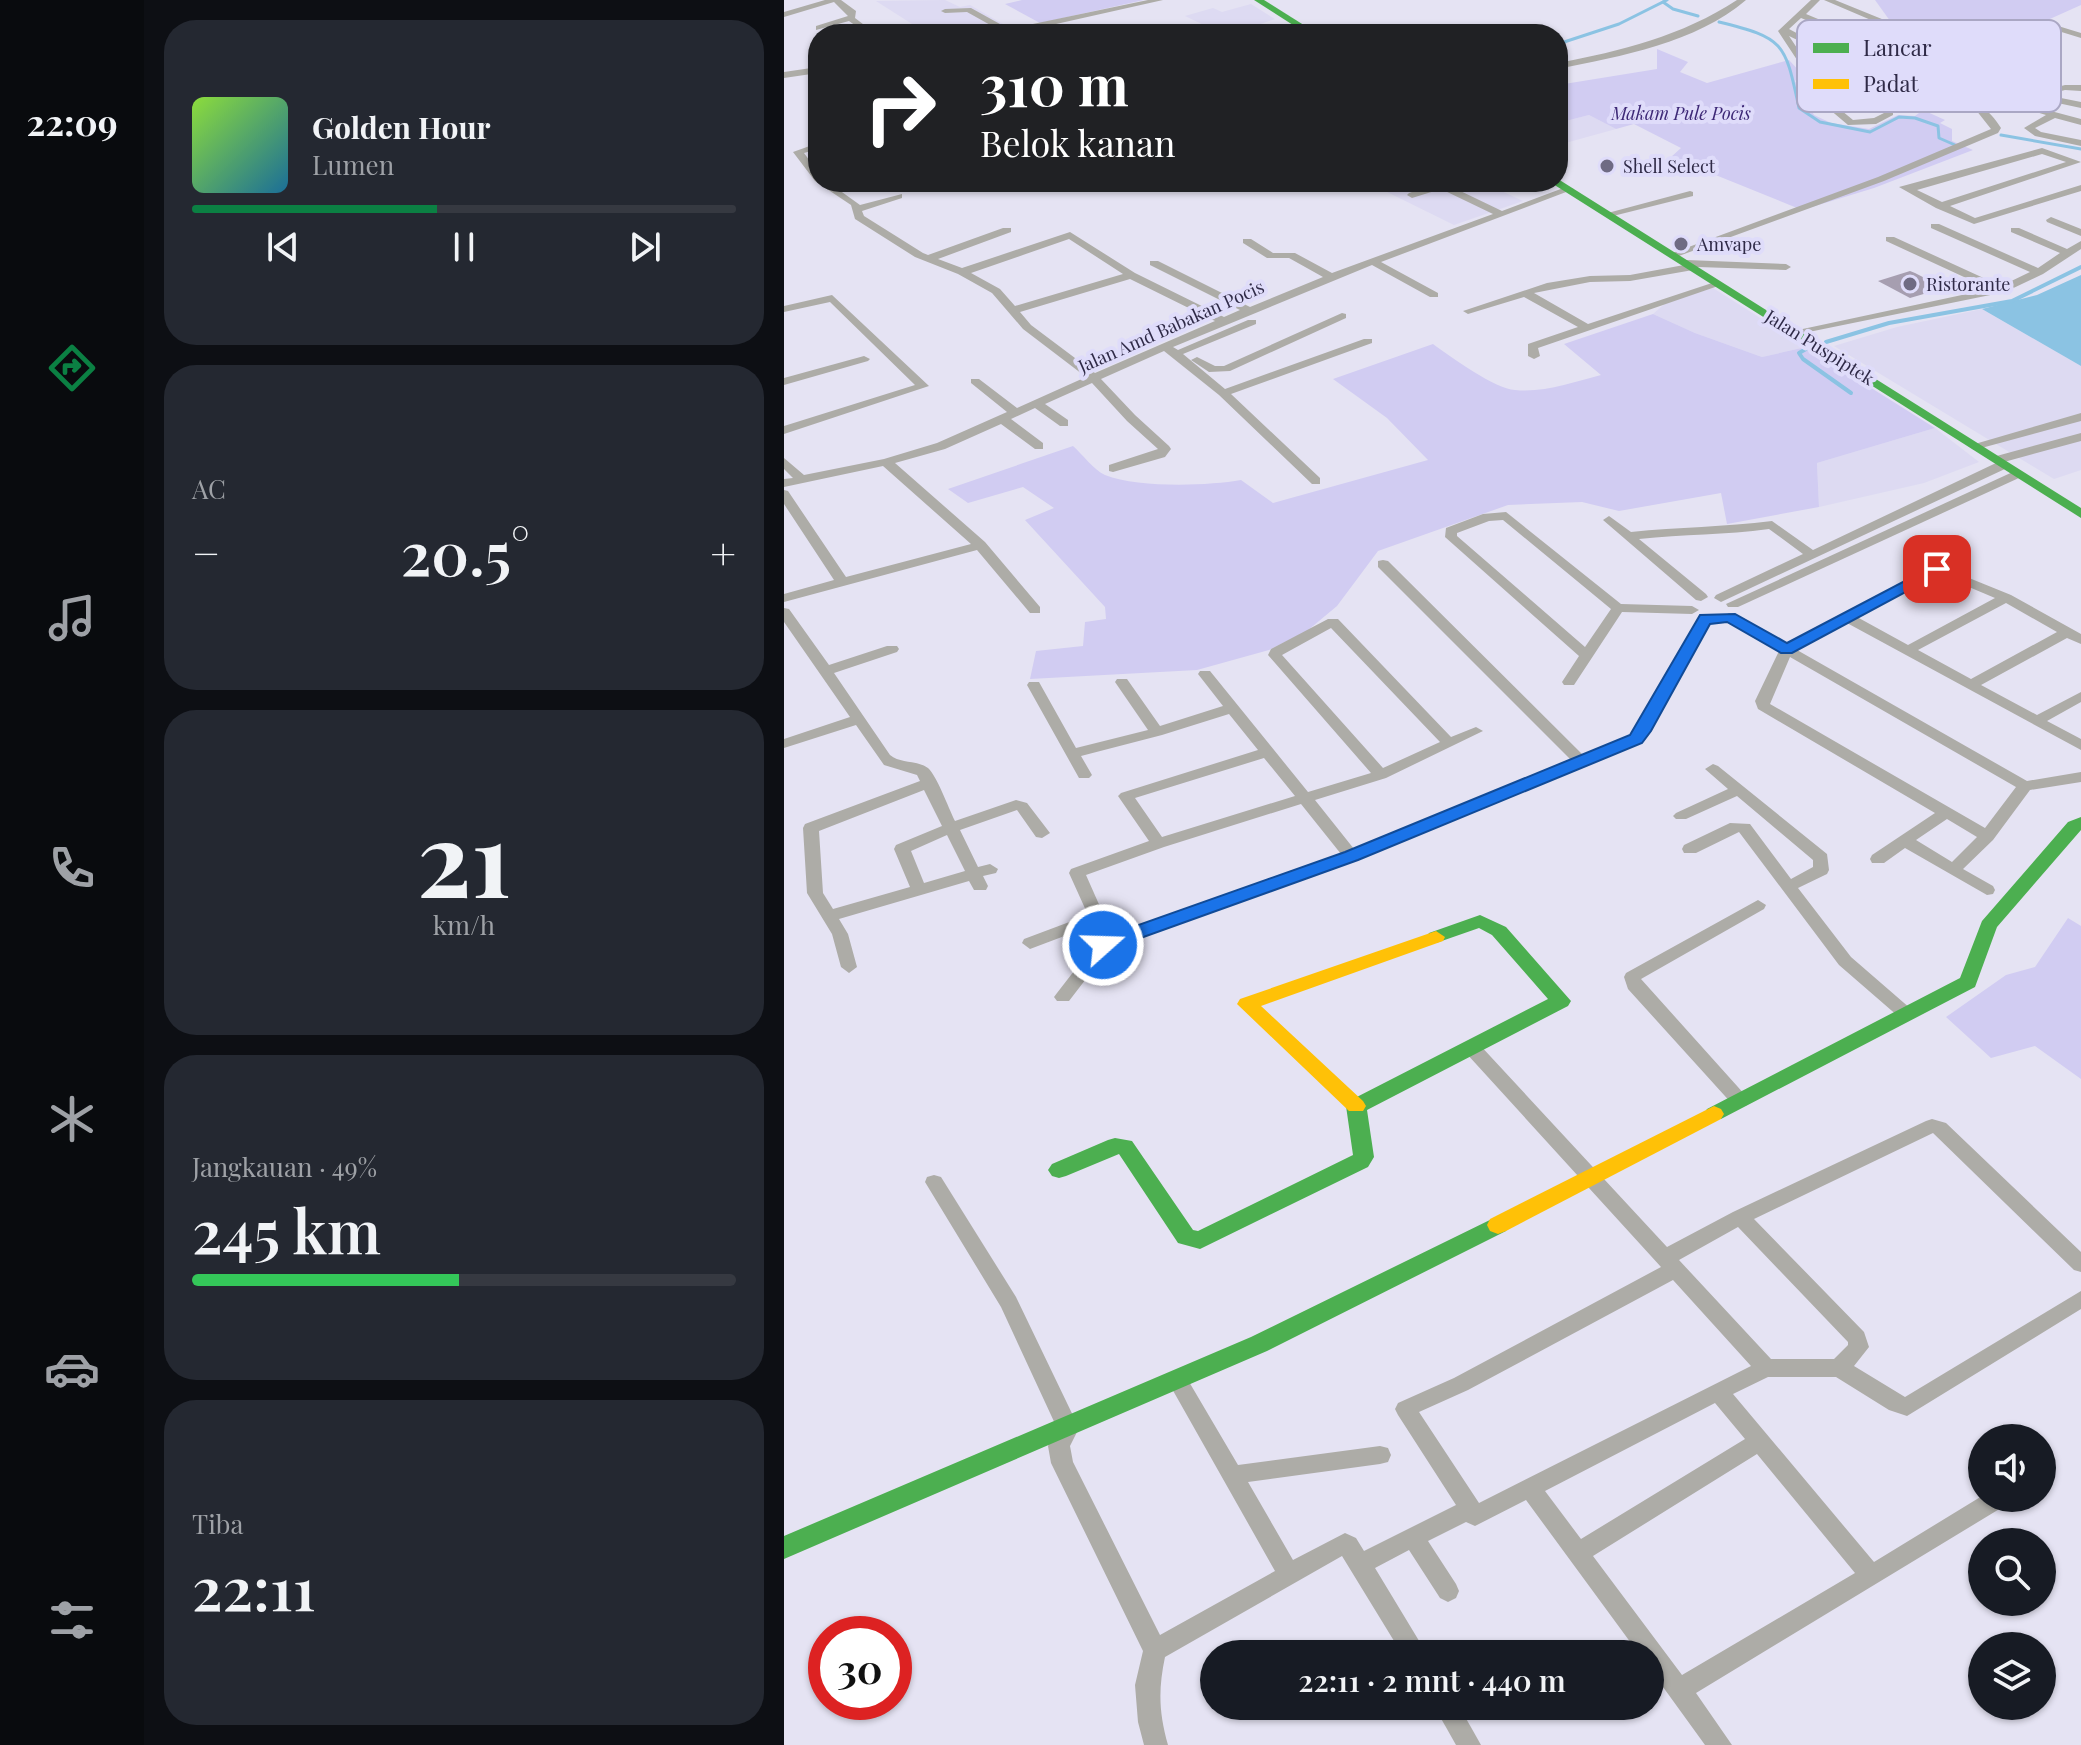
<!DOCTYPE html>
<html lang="id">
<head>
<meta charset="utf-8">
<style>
  :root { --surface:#171b24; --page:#242831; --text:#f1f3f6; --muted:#9ea1a6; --line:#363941; --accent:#0b8043 }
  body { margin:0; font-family:"Playfair Display",serif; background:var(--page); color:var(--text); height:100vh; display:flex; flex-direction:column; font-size:30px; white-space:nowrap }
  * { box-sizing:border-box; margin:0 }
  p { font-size:26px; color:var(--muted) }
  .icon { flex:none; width:44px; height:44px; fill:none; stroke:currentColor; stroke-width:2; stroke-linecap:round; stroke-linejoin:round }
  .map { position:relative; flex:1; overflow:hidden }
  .sheet { display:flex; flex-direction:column; gap:20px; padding:20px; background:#0d0f14; width:640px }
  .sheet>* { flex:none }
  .banner { position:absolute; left:24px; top:24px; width:760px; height:168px; border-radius:32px; box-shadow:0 2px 6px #0004; background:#202124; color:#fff; overflow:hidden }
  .tools { position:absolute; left:1184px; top:1424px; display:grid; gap:16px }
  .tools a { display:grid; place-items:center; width:88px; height:88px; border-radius:50%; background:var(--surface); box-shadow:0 2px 6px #0004; font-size:40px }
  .speed { position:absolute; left:24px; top:1616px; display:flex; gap:16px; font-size:40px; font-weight:700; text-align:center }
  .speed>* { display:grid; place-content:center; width:104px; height:104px; border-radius:50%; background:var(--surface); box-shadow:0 2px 6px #0004; line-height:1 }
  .speed .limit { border:12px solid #d22; background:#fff; color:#111 }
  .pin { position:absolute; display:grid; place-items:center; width:68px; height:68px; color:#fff; margin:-34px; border-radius:16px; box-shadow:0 4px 12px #0006 }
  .me { position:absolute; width:88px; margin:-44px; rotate:70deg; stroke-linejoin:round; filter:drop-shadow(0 0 6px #0008) }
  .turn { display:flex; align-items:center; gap:28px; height:168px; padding:0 40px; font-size:36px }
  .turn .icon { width:104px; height:104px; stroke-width:2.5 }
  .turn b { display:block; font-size:56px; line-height:68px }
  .big { font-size:60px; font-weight:600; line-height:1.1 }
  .sheet .tile { flex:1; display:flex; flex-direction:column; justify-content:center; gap:12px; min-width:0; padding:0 28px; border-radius:32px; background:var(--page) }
  .sheet .dial { align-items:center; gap:0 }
  .dial b { font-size:104px; line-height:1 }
  .song { display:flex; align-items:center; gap:24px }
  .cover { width:96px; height:96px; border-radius:12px; background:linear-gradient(135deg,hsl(90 70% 55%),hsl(200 70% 35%)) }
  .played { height:8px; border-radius:4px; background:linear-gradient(90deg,var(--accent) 45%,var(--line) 45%) }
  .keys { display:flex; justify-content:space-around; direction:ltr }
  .heat { display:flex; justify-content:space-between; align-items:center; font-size:44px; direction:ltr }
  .charge { height:12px; border-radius:6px; background:linear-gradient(90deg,#34c759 49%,var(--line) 0) }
  .trip { position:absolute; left:416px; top:1640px; width:464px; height:80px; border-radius:40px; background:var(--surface); box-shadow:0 2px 6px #0004; font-weight:600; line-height:80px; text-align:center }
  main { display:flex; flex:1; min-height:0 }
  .dock { display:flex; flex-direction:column; width:144px; justify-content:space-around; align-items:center; background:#090b0e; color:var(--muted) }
  .dock .icon { width:56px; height:56px }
  .dock .on { color:var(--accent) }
  .dock b { font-size:36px; color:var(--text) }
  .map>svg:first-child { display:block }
  .built { fill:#dddaf2 }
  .green { fill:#d1ccf2 }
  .water { fill:#8bc3e3 }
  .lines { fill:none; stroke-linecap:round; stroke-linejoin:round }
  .stream-far1 { stroke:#8bc3e3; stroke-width:3 }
  .stream { stroke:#8bc3e3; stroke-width:4 }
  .building { fill:#a69eb0 }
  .street { fill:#adaca7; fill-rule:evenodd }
  .fast { fill:#4caf50; fill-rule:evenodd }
  .slow { fill:#ffc107; fill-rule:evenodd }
  .route { fill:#1a73e8; stroke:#114b97; stroke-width:2 }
  .poi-dot { fill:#6f6b83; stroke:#dfdcfa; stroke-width:3 }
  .labels { text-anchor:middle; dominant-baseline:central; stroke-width:8; stroke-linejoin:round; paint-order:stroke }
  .far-park-label { font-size:18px; font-style:italic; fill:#3d2876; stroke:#dfdcfa }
  .far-poi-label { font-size:18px; fill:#2f2a47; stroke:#dfdcfa; text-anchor:start }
  .far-street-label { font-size:18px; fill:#2f2a47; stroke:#dfdcfa }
  .key { fill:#dfdcfa; stroke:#aaa7c4; stroke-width:2 }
  .key-label { font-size:22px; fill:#2f2a47 }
</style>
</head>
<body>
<main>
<nav class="dock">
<b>22:09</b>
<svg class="icon on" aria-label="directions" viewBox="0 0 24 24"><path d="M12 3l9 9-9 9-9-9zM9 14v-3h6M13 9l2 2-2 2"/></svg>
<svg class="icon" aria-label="music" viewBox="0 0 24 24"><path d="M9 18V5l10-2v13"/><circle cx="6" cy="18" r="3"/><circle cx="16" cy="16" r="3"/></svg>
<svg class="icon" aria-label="phone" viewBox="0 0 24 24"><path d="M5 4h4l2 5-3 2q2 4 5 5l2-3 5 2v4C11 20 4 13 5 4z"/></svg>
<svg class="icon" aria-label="climate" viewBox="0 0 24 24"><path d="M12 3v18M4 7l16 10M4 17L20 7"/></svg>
<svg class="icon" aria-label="car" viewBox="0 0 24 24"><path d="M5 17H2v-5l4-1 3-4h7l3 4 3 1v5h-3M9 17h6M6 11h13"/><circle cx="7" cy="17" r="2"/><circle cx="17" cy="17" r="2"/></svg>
<svg class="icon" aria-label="filters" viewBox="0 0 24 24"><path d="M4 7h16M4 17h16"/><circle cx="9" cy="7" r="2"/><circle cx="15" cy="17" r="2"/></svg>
</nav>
<section class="sheet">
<div class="tile">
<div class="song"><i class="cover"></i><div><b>Golden Hour</b><p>Lumen</p></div></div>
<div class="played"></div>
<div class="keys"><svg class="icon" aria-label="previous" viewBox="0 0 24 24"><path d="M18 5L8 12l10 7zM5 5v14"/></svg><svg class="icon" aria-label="pause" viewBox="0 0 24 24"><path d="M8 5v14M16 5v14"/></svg><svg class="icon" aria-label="next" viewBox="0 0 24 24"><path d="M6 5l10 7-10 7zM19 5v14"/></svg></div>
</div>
<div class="tile"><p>AC</p>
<div class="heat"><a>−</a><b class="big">20.5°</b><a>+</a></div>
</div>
<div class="tile dial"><b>21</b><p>km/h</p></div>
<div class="tile"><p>Jangkauan · 49%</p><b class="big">245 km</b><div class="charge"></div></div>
<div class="tile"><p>Tiba</p><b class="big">22:11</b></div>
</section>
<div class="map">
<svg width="1297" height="1745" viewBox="0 0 1297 1745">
  <rect width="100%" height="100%" fill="#e5e3f3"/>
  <g class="built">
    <path d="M161,0l15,7 10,-2 38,22 -29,7h-77l18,-5 -44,-28z"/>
    <path d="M467,4l24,15 -43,15h-9l-38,-18 28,-8 9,4z"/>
    <path d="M805,115l27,14 -58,16v-22z"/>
    <path d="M625,182h73l41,19 -69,24 -71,-35z"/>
    <path d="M929,288l93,59 -44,10 -67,-24 -42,-19 15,-13z"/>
    <path d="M1198,309l99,57v104l-27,9 -220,-133 63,-19z"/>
    <path d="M1151,428l44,34 -55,21 -105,24 -2,-44z"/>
  </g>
  <g class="green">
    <path d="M238,0h122l-104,23 -35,-19z"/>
    <path d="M1091,0h206v5l-102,46 -86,-26z"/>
    <path d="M873,49l31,13 -8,10 27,11 82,-23 13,14 -7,7 19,34 17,8 38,6 29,-14 17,1 8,-6 22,10 -5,3 12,6v12l21,9 -99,38 -72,22 -131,-53 10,-9 -47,-24 -18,5 -27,-14 -31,8v-38l99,-16z"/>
    <path d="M869,314l42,19 67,24 44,-10 129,81 -118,35 2,44 -92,17 -6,-31 -102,18 -37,-9 -74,3 -130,46 -41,55 -30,25 -38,19 -72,20 -167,9 6,-28 47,-5 2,-24 21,-3 -1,-12 -80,-87 29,-12 -31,-21 -55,16 -20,-14 125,-43c9,8 21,24 32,29 33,13 102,11 136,5l32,23 155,-43 -41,-42 -54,-39 100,-35c18,13 62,45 82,46 29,3 59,-8 86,-15l-37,-31z"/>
    <path d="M1284,918l13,8v153l-46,-33 -44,12 -45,-41 60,-42 29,-8z"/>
  </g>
  <path class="water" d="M1297,275v91l-99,-57 55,-14z"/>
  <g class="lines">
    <g class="stream-far1">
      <path d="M879,2l10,7 25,7"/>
      <path d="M935,22c66,16 66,21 80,86l21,14 50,10 29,-15 16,1 23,8 1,12 16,7"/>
      <path d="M774,44l61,-20 48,-24"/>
      <path d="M1217,135l80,14"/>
    </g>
    <g class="stream">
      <path d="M1042,342l63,-19 123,-22 69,-34"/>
      <path d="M1022,349l-7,4 4,6 48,34"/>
    </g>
  </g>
  <path class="building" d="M1126,271l5,2 29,15 -34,10 -32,-17z"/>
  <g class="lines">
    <g class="street">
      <path d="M41,0h16l15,11 -1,7 21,16h-9l-18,-13 -33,9v-4l32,-10 -14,-14 -50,15v-5z"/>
      <path d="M364,0h15l-152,34h-18l8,-3 -34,-19 -22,1 -4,-2 4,-2 26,-1 38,21z"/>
      <path d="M953,0h9c-50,43 -125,56 -188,69v-6c63,-12 124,-27 179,-63z"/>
      <path d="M1027,0h9l-14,14 53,22 33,-7 -68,-29h11l69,28v4l-46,9 -57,-23 -12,11 30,16 -7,2 -23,-11 20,30 68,-15v4l-65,15 4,17 45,-4 32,28v4l-17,9 -28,1 -39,-33 -6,-23 -25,-38zM1072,88l28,25 -10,5 -21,2 -34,-28z"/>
      <path d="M1261,22l36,11v5l-39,-12z"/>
      <path d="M34,67v6l-34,5v-6z"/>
      <path d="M1281,85h16v6l-16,-1 -19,5 35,7v6l-42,-9 -11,6 53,14v6l-26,-7 -20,10 6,4 40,8v6l-46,-10 -11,-8 22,-13 -29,-9 22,-14z"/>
      <path d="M1171,95c21,5 34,14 46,33l-3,5 -114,48 -208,76 -9,-2 211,-78 113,-48 -15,-19 -24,-10v-4z"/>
      <path d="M34,143v6l-14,4 14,19v10h10l32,23 42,-11v4l-40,13 2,5 59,37 5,2 75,-27h8v4l-73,27 24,9 108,-36 65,41 89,44 16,-7 -90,-45v-4h8l92,46 73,-30 -34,-19h-22l-24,-15v-4h8l22,14h22l37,20 161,-59 -52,-25 -29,9 -5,-3 2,-2 29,-10 14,-1 -2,4 52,25 64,-24 8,2 -193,73 57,31v4h-8l-58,-32 -199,82 5,3 70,-30h8v4l-73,30 42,35 139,-50h8v4l-141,51 89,84v6h-8l-93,-89 -55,-44 -63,28 34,36 34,31 2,3 -6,8 -52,15 -4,-1v-6l49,-16 -31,-28 -35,-38 -47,21 23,16v6h-8l-25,-18 -24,11 32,24v6h-8l-34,-25 -56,25 -50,14 90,79 55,65v6h-10l-53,-63 -193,52v-8l50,-14 -50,-76v-14l4,1 58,86 125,-33 -88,-78 -99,21v-8l9,-1 -9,-9v-11l20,17 80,-16 53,-16 70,-31 -36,-29v-4h8l38,29 69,-31 -63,-48 -31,-36 -34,-19 -43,-17 -60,-38 -4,-14 -36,-24 -22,-29zM285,239l54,35 -108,32 -15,-17 -29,-16zM346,279l85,42 -120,52 -64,-48 -11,-13z"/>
      <path d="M1258,148l39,14 -131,44 25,12 106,-33v6l-107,33 -38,-16 -37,-21zM1258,154l24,8 -124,40 -25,-12z"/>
      <path d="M906,191l3,1v4l-84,21 -5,-3z"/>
      <path d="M1267,217l30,12v7l-34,-14 -1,-2z"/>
      <path d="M1147,224h8l99,44 22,-15 -49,-21v-4h8l48,21 14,-8v8l-38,25 -38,18 -211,43 -1,-2 5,-3 192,-41 -104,-48v-4h8l107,49 29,-14 -99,-44z"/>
      <path d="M903,260l99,4 5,3 -5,3 -88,-3 -5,3 -63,11 -40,1 -56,11 54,31 127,-42 9,2 -186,64 2,8 -6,3 -6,-3v-12l50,-17 -54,-30 -56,17 -5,-3 84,-28 43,-7 40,-1 54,-10 -2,-2z"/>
      <path d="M48,295l97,91 -145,48v-8l131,-41 -85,-83 -46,10v-6z"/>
      <path d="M558,313l4,1v4l-116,53 -21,1 -18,-12 6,-3 18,9h9z"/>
      <path d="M80,356l6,3 -2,2 -84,24v-7z"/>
      <path d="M1297,413v8l-107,29 -6,-4z"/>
      <path d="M1297,433v8l-77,21 5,3 -2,3 -286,134 -7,-4 2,-3 87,-41 -34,-25c-43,6 -86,5 -130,10l67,55 2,3 -7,4 -5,-1 -93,-80 6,-4 22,16c47,-5 94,-5 141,-11l41,29 183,-87 -5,-3 2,-3z"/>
      <path d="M1233,470l4,1v6l-283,130h-10l-2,-3z"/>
      <path d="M722,512l115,92 71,2 7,4 -7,4 -70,-2 -48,73h-10l-2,-3 17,-26 -134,-119 1,-9 37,-14zM719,520l108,89 -26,38 -128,-111v-3l32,-12z"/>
      <path d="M599,560l5,1 195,194 48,-19 6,-7 64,-114h10l2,3 -63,113 -9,11 -284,118 -248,89 -40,52h-12l-3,-4 3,-4 38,-49 -4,-18 -61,23 -8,-6 2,-4 64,-24 -19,-42 2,-4 78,-28 -31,-45 3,-3 137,-43 -29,-36 -67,21 -81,21 11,19 -3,3h-10l-52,-93 2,-3h10l37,66 72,-18 -33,-48 2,-3h10l33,47 63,-20 -25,-32 2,-3h10l98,121 63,-19 -103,-118 3,-6 57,-30h10l113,118 25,-10 7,4 -97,47 -71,22 39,49 217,-89 -193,-193v-6zM547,628l109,114 -57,26 -101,-113zM480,758l31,38 -133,41 -27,-39zM517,804l40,50 -232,83 -4,-19 -19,-43 78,-28z"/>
      <path d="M1153,565l74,30 70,39v10l-14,-6 -86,47 56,30 44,-23v10l-34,19 34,18v11l-234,-127 -50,27 230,131 54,-9v10l-51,8 -37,50 -30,29 30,17 2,4 -2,4 -6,1 -82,-47 -21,15h-12l-2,-4 2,-4 63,-42 -177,-104 -3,-8 24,-50 -57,-34 7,-4 5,1 53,30zM1154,574l57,24 -87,47 -51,-28zM1222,603l51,29 -86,47 -53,-29zM1006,657l226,130 -31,41 -215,-124zM1163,819l30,18 -25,25 -36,-22z"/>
      <path d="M0,608l5,1 40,56 58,-19h10l2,3 -2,3 -63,21 56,82c11,9 27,5 38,13 9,8 20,39 27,53l61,-21 11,3 23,30 -8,5 -6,-1 -19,-27 -57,20 18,37 12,-3 8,5 -2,4 -13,3 5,10 -2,4h-12l-5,-9 -130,38 9,15 9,33 -8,6 -8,-6 -9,-33 -25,-41 -4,-65 2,-4 115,-43 -3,-6 -33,-10 -28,-40 -72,23v-9l66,-22 -66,-95zM140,790l18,36 -46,19 -2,4 16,38 -77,22 -10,-16 -4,-62zM163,835l18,36 -41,12 -13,-32z"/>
      <path d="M929,764l5,2 109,88 2,16 -2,4 -29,14 53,69 60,52 3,4 -3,4h-12l-60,-52 -100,-133 -43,21h-12l-2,-4 2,-4 46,-22 20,1 41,55 22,-12v-7l-76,-64 -51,23h-10l-3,-3 3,-3 52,-24 -23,-20z"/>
      <path d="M974,900l8,5 -2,4 -123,70 105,117 3,5 -3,5h-12l-106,-117 -4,-12 2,-4z"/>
      <path d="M688,1042l6,1 189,204 66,-35 193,-91 6,-2 14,4 135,129v20l-7,-2 -141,-137 -179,86 110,113 5,15 -15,19 51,31 176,-106v18l-174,107 -18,-6 -53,-33h-68l-35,17 141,168 108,-66 27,2 -3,7 -310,188 36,52h-27l-55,-76v-15h-11l-113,-154 -51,26 -9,-4 -38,19 28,43 3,7 -3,7 -8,4 -8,-4 -31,-48 -34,18 52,86h-25l-60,-98 -177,101c-7,33 -6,56 3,88h-24l-6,-23 -3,-37 8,-34 -92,-188 -3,-17 9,-18 -56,-121 -76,-125 2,-5 7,-2 7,2 75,120 63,131 -9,18 3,16 87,173 115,-64 -104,-184 -3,-6 3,-6 7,-3 7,3 53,90 142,-19 8,2 3,7 -3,7 -8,2 -132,18 45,78 52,-27 11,5 8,13 92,-46 -58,-90 -3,-6 3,-6 56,-25 207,-111 -195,-214 -3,-5 3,-5zM954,1227l110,115v3l-14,14h-63l-92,-99zM889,1280l78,86 -272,137 -60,-91 49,-22zM931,1403l30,36 -164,100 -36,-48zM973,1454l98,119 -173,102 -89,-119z"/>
      <path d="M650,1706h25l22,39h-25z"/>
    </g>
    <g class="fast">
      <path d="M470,0h10l54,34h-11z"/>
      <path d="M774,179l523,329v10l-528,-334 -1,-2h6z"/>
      <path d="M1297,817v13l-84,97 -22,60 -254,132h-14l-3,-5 3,-5 253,-131 22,-57 86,-99z"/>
      <path d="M696,915l26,12 65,74 -3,5 -201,104 7,47 -6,10 -168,82 -22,-6 -59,-89 -53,22 -7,2 -7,-2 -4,-6 4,-6 56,-24 7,-2 17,3 61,89 5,1 155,-76 -7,-49 3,-5 199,-102 -56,-64 -13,-7 -43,15 -9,-6 2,-4z"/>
      <path d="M714,1216l8,3 3,6 -3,6 -239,120 -483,208v-23l467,-199z"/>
    </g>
    <g class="slow">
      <path d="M652,931l9,6 -2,4 -182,65 102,95 3,5 -3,5h-14l-112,-107 3,-5z"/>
      <path d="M930,1106l7,3 3,5 -3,5 -215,112 -8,3 -8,-3 -3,-6 3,-6z"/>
    </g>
  </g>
  <path class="route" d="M1153,564l6,2v6l-151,81h-11l-54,-31 -17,2 -59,107 -9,12 -284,117 -248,89h-14l-3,-4 3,-5 249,-88 285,-117 70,-120 35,-1 52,29z"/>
  <g class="poi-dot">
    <circle cx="823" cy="166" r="8"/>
    <circle cx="897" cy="244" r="8"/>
    <circle cx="1126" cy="284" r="8"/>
  </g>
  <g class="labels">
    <g class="far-park-label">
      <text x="897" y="113">Makam Pule Pocis</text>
    </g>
    <g class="far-poi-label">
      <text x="839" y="166">Shell Select</text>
      <text x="913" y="244">Amvape</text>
      <text x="1142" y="284">Ristorante</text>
    </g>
    <g class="far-street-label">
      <text transform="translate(387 326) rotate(-24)">Jalan Amd Babakan Pocis</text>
      <text transform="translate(1036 347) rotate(32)">Jalan Puspiptek</text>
    </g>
  </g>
  <rect x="1013" y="20" width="264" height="92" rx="12" class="key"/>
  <rect x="1029" y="43" width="36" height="10" fill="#4caf50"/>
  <rect x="1029" y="79" width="36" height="10" fill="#ffc107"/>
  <g class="key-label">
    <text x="1079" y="56">Lancar</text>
    <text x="1079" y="92">Padat</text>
  </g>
</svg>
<div class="tools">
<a><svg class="icon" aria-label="sound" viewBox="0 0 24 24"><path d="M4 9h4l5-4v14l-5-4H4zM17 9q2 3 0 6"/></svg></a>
<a><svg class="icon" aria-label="search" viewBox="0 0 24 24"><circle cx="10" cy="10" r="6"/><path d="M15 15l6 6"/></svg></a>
<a><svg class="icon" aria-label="layers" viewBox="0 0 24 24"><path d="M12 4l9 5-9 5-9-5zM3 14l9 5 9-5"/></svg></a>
</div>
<div class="speed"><div class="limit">30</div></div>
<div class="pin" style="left:1153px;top:569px;background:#d93025"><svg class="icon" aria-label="arrive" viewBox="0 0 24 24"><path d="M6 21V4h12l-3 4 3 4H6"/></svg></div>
<svg class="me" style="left:319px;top:945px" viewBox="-20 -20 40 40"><circle r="17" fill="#1a73e8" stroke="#fff" stroke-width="3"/><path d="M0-11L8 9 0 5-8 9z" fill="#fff"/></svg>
<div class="trip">22:11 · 2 mnt · 440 m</div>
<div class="banner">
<div class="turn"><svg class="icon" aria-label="right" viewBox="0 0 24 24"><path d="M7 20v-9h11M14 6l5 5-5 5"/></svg><div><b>310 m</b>Belok kanan</div></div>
</div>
</div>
</main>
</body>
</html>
